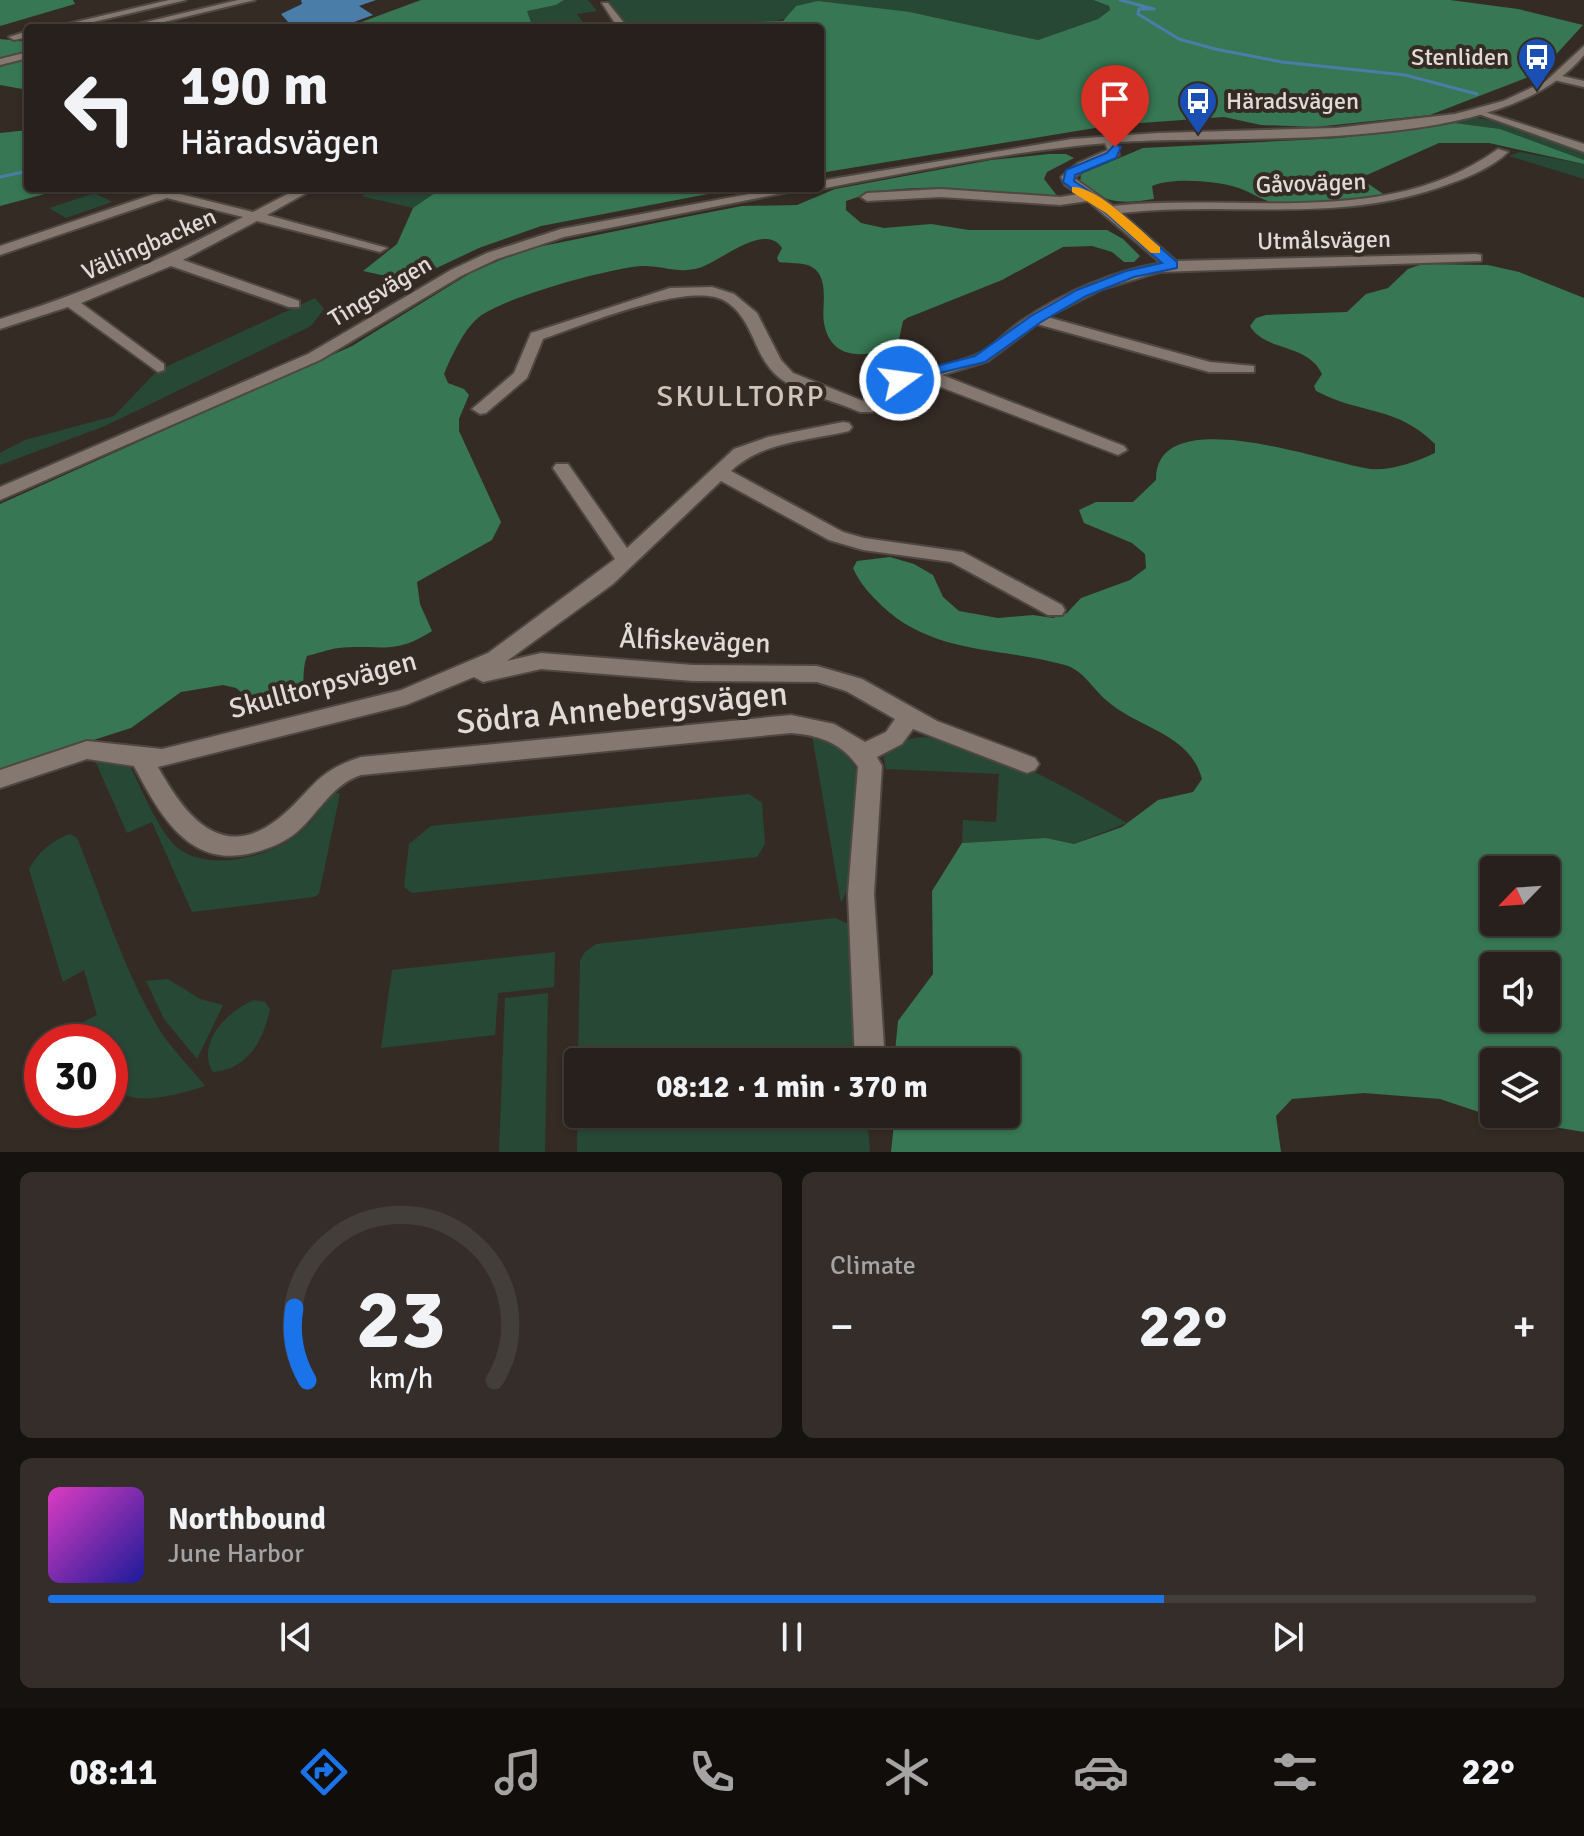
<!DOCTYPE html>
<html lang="en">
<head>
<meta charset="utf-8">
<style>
  :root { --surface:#28201c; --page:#342d29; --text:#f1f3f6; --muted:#a5a3a3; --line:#443e3b; --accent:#1a73e8 }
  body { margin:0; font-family:Signika,sans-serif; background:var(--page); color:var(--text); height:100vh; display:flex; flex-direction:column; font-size:30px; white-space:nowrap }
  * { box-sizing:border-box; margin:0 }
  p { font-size:26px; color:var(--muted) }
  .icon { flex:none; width:44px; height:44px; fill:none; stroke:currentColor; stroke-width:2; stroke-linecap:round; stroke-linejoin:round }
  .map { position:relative; height:1152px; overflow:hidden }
  .sheet { display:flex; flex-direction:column; gap:20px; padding:20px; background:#16120f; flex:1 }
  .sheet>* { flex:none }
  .banner { position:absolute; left:24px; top:24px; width:800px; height:168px; border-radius:8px; box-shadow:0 2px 6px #0004,0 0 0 2px var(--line); background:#28201c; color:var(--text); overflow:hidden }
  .needle { width:52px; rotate:245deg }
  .fabs { position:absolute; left:1480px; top:856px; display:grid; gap:16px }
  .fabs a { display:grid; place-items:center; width:80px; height:80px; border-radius:8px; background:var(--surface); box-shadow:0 2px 6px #0004,0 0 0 2px var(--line); font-size:40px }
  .speed { position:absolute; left:24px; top:1024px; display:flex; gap:16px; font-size:40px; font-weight:700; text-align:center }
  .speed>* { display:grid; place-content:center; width:104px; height:104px; border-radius:50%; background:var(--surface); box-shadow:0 2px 6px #0004,0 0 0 2px var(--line); line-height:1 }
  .speed .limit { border:12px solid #d22; background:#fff; color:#111 }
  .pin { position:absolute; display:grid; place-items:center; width:68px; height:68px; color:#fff; margin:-82px -34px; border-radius:50% 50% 50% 0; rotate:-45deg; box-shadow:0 0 8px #0007 }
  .pin .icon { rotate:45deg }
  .me { position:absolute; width:88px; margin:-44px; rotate:76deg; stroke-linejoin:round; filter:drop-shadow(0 0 6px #0008) }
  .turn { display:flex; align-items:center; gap:28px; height:168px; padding:0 24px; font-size:36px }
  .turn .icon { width:104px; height:104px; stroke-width:2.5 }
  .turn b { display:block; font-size:56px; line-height:68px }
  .big { font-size:60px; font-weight:800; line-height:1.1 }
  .sheet .widget { flex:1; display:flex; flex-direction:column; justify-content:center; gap:12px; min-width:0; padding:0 28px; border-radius:12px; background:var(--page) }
  .sheet .dial { align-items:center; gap:0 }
  .dial svg { height:208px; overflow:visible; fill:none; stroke:var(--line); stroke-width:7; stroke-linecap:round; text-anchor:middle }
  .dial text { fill:var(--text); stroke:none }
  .song { display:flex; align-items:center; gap:24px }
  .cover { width:96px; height:96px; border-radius:12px; background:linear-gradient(135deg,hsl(310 70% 55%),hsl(240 70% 35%)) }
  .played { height:8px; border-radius:4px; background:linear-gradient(90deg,var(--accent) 75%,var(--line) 75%) }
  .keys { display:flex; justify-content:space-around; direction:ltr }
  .heat { display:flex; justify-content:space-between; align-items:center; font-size:44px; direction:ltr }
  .sheet .tiles { flex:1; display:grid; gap:20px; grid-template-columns:1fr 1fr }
  .widget:last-child { grid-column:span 2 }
  .trip { position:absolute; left:564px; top:1048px; width:456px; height:80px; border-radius:8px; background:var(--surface); box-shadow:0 2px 6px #0004,0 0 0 2px var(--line); font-weight:800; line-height:80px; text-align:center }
  .tab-bar { display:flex; height:128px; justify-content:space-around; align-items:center; background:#100d0b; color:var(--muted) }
  .tab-bar .icon { width:56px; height:56px }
  .tab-bar .current { color:var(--accent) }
  .tab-bar b { font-size:36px; color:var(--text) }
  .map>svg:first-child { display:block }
  .green { fill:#274835 }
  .forest { fill:#377753; fill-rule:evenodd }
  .water { fill:#4b7da9 }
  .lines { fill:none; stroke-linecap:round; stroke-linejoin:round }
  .stream { stroke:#4b7da9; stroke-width:3 }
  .street-casing { stroke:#4f4742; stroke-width:4 }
  .secondary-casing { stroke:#4f4742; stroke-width:4 }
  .street { fill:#847870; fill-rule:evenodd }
  .secondary { fill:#847870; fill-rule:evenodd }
  .route { fill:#1a73e8; stroke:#114b97; stroke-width:2 }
  .slow { fill:#f59e0b }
  .labels { text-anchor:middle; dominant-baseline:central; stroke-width:8; stroke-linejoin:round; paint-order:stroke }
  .far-poi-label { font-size:24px; fill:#e1dad6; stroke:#352b25; text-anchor:end }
  .far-street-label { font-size:24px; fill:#e1dad6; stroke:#352b25 }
  .street-label { font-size:28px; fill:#e1dad6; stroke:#352b25 }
  .neighbourhood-label { font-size:30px; letter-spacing:2px; fill:#d0c4bb; stroke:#352b25 }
  .near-street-label { font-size:34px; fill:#e1dad6; stroke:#352b25 }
</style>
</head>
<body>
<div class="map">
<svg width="1584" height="1152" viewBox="0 0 1584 1152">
  <rect width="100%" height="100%" fill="#352b25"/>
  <g class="green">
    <path d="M564,0h24l9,11 -20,3 10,14h-54l-7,-17 30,-6z"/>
    <path d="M608,0h485l16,6 1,4 -12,9 -60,21 -128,-28 -119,3c-13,10 -29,3 -41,13h-120z"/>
    <path d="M1467,116l33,6 84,29v9l-84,-31 -45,-6 -115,15 -132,1 138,-7z"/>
    <path d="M1519,152l65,12v15l-75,-23z"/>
    <path d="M377,188h65l-29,20 -52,-12z"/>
    <path d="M95,193l17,9 -46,16 -17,-10z"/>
    <path d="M315,298l9,11 -13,17 -206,100 -105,39v-12l25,-13 89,-24 43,-45z"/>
    <path d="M812,735c26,8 38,20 50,45l-9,45 -3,58 -9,20z"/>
    <path d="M923,737c65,4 148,53 204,86l-53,21 -28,-6 -84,5 1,-23 33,2 3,-48 -113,-5 -3,-15c11,-13 23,-15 40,-17z"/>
    <path d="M93,756l35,6c12,23 33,77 54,89 35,22 99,3 125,-25 10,-10 18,-23 27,-34l6,2 -21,100 -5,3 -122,15 -40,-90 -25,11z"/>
    <path d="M749,794l13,9 3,41 -8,13 -345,36 -8,-6 5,-43 22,-18z"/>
    <path d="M70,834l7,4c25,61 45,128 79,186 13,23 33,41 49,62 -23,7 -81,27 -94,-6 -4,-10 -1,-27 -1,-38h-27l-10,-15 24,-12 -13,-45 -21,12 -34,-113c8,-16 24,-29 41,-35z"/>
    <path d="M835,918l14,6 3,11 11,127h-285l2,-101 5,-9 11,-8z"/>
    <path d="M555,952l-1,35 -56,6 -3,42 -114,13 11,-78z"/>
    <path d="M168,979l32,20 23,6 -26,54 -33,-40 -18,-38z"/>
    <path d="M548,993l-3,159h-46l6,-154z"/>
    <path d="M254,1000l11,2 5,7c-7,31 -21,60 -57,63 -18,-28 15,-62 41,-72z"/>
    <path d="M578,1084v30h289l3,38h-293z"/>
  </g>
  <g class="forest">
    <path d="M0,0h73l2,4 -75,22z"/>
    <path d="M421,0h143l-8,5 -29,6 6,17h-188z"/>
    <path d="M1093,0h357l68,9 65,16 -44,48 -109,42 -115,12 -54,-2 -37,-8 -111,8 -293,48v-145h-70l8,-6 25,-1 13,-15 22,-5 92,11 128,28 60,-21 12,-9 -1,-4z"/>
    <path d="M0,39l28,3v48l-28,-5z"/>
    <path d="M1455,123l45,6 84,31v4l-95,-21h-50l-79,35 26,18c-33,6 -73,12 -106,8 -16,-2 -27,-11 -41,-16 -22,-7 -66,-11 -87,-2l2,13c-32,5 -49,5 -74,-16l1,-9 62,-26 197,-10z"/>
    <path d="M28,130v58h39l-67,18v-73z"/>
    <path d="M1049,154h17l8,4 -27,14 -3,7 14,18c-66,-4 -150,-21 -212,4v9l15,13 23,5 47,-4 38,6h138l16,9 17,17 -6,6h-10l-12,-10 -20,-6 -29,1 -61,33 -95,38 -4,3 -5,23c-28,14 -67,19 -74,-21 -3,-16 7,-47 -14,-57 -8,-4 -22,-2 -31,-4l-2,-4 5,-10c-18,-28 -66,18 -87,21 -19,4 -35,-4 -54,-3 -31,2 -139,32 -162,51 -15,12 -28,40 -35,57l4,9 16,6 5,6 -10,24v12l42,91 -9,18 -75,42 3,22 12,27c-38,25 -54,13 -93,17 -11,1 -22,6 -32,8 -6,15 -1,29 -7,44l-20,10h-16l-28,-22 -13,-3 -42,7 -50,36 -131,42v-266l352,-158 120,-74 31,-13 35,-12 147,-30 57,-11 55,-1 38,-16 156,-29z"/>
    <path d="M442,188h297l-198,38 -62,22 -70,33 -46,-10 34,-27 16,-36z"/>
    <path d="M1422,264l66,1 31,7 65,26v834l-90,-15 -54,-18 -76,-6 -72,6 -16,17 5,36h-390l4,-38h111v-52h-112l4,-41 35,-47 -1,-83 30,-48 84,-5 28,6 48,-17 36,-27 35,-8 9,-13c-13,-47 -64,-50 -96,-79 -13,-11 -23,-30 -41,-35 -64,-18 -131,-10 -183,-59 -12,-12 -22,-22 -29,-38l4,-7 33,-4 24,7 19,11 10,22 16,14 39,7 35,-3 20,3 14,-5 14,-15 49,-18 16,-12 -1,-14 -13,-11 -48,-20 -5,-13 17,-8h37l23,-22c-1,-81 171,-17 214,-11 20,2 46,-7 65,-16v-9c-39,-39 -74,-29 -119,-53l-2,-5 8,-12c-14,-31 -57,-22 -72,-48l6,-8 10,-3 81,-3 19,-18 22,-6 20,-19zM1494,870h52v52h-52zM1494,966h52v52h-52zM1494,1062h52v52h-52z"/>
  </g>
  <path class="water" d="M301,0h75l-17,6 14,9 -35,13h-53l4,-5 -8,-9 21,-10z"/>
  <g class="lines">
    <g class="stream">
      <path d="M1120,0l34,9h-15l-1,5 41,25 36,10 67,13 123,13 72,19"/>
      <path d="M0,177l28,-6"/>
    </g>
    <defs>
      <g id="street">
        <path d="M169,0h17l-118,28h-18z"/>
        <path d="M238,0h17l-116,28h-18z"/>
        <path d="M602,3h6l20,25h-10z"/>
        <path d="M28,31v6l-14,3 -5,-3z"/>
        <path d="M28,52v6l-28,7v-6z"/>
        <path d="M1558,75l26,6v6l-30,-7v-4z"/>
        <path d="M1476,109l108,35v8l-108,-39z"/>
        <path d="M1109,136l6,3 4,16 -33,14 -12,9 39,28c127,-14 273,24 385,-57l10,3c-15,15 -39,25 -59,32 -112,42 -214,16 -328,29l55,48 300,-7 5,1v6l-322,11 -57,17 -55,28 163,45 44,4v6h-45l-172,-48 -49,37 -46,14 182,71 3,4 -9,5 -180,-69 -12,-7 -30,11 -24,22h-12c-22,-10 -61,-19 -79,-33 -28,-20 -26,-60 -56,-78 -35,-21 -144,25 -182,38l-16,39 -41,35 -6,1 -8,-5 42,-36 17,-40 139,-45 42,-1 22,7 23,19 24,47 12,13 70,28c31,-33 74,-29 113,-46 17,-7 29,-23 44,-33 43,-29 90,-50 141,-59l-73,-62 -28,4 -119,-8 -74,4 -6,-4 6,-4 74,-4 119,8 19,-3 -14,-9 -4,-8 17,-14 30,-13 -5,-11z"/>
        <path d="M172,188h11l-3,6 73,18 46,-24h16l-48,27 120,33 -7,4 -123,-31 -74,39 116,41v6h-10l-118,-41 -90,37 83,61v6l-6,2 -90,-65 -68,22v-10c85,-26 164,-60 243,-102l-76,-19 -167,57v-9z"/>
        <path d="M843,422l6,1 3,4 -3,4c-41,10 -86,10 -118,40l112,61 21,6 99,14 99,53 3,5 -3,5h-14l-97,-53 -88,-12 -34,-10 -108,-59 -108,103 -106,77 34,-8 152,12 124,1 45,13 75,42 98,37 4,6 -4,6 -8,3 -114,-44 -11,15 -25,13 5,9 -8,128 11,168h-30l-7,-168 10,-127c-16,-24 -39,-32 -67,-34l-430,42c-30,10 -42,38 -64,57 -13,11 -29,17 -45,21 -64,16 -93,-40 -118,-87l-47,-7 -87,29v-18l87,-29 75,8 239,-59 87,-37 127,-94 -62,-91 3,-4h12l59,84 107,-99 34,-12zM541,669l152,12 124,1 29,9 49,28 -9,13 -21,10 -31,-18 -43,-9 -430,42c-48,15 -48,34 -83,62 -57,45 -94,-5 -120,-52l248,-62 68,-28 9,5z"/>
      </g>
      <g id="secondary">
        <path d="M1584,46v9c-85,105 -351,77 -477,88 -96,8 -192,28 -287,46l-3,-1h3v-7l252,-42 86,-6 178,-5 119,-14 48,-13 43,-20z"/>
        <path d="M782,188h26l-244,49 -67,22 -36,17 -141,84 -320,140v-13l308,-133 143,-84 36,-17 74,-24z"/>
      </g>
    </defs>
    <use href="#street" class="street-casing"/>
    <use href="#secondary" class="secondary-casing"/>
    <use href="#street" class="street"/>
    <use href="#secondary" class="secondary"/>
  </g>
  <path class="route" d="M1115,144l6,3 -5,11 -41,17 -1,6 40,27 63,54v6l-43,9 -48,19 -45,26 -56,40 -91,22v-7l81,-21 56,-40 46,-26 49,-19 36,-8 -56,-50 -43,-31 3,-12 41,-17z"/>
  <path class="slow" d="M1072,187c24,-2 69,44 88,60v6h-9l-45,-40 -34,-21z"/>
  <defs>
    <symbol id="bus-pin" viewBox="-11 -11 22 30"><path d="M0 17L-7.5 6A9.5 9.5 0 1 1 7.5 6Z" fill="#1a4fb4" stroke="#352b25"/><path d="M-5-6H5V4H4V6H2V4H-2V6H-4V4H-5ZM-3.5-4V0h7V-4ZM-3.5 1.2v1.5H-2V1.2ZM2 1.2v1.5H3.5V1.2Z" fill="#fff"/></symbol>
  </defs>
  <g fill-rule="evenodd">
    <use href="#bus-pin" x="1515" y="35" width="44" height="60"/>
    <use href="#bus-pin" x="1176" y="79" width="44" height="60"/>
  </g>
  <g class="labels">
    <g class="far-poi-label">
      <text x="1509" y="57">Stenliden</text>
      <text x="1226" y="101" text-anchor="start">Häradsvägen</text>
    </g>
    <g class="far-street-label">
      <text transform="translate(1311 183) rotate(-2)">Gåvovägen</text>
      <text transform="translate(1324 240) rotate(-1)">Utmålsvägen</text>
      <text transform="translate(149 244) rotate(-24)">Vällingbacken</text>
      <text transform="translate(380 291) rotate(-31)">Tingsvägen</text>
    </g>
    <g class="street-label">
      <text transform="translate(695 641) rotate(2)">Ålfiskevägen</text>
      <text transform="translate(323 685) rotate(-15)">Skulltorpsvägen</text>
    </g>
    <g class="neighbourhood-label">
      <text x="741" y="396">SKULLTORP</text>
    </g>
    <g class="near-street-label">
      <text transform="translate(622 708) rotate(-5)">Södra Annebergsvägen</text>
    </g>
  </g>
</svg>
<div class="fabs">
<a><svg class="needle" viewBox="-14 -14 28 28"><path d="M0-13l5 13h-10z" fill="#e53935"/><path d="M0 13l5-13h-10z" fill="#a5a3a3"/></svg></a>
<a><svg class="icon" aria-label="sound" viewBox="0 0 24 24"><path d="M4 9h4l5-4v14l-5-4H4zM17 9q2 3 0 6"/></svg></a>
<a><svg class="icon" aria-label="layers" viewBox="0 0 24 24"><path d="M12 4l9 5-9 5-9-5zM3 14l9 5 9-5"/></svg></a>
</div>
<div class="speed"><div class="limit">30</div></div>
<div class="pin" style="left:1115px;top:147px;background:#d93025"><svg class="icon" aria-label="arrive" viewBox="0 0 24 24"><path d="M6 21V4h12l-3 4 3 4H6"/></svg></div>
<svg class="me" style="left:900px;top:380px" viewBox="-20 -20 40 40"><circle r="17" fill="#1a73e8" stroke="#fff" stroke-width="3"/><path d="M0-11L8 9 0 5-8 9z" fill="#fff"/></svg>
<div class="trip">08:12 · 1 min · 370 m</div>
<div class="banner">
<div class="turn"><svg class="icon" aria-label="left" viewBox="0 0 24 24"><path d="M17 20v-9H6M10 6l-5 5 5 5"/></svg><div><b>190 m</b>Häradsvägen</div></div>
</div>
</div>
<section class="sheet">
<div class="tiles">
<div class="widget dial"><svg viewBox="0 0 100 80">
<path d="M14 69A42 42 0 1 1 86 69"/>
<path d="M14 69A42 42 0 0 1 9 41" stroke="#1a73e8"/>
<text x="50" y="56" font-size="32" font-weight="700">23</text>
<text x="50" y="72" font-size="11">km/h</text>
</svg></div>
<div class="widget"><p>Climate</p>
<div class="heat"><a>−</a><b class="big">22°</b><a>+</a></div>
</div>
<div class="widget">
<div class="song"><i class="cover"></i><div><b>Northbound</b><p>June Harbor</p></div></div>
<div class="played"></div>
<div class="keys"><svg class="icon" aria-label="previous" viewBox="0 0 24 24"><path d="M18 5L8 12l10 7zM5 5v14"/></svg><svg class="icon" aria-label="pause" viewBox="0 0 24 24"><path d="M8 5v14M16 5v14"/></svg><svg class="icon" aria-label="next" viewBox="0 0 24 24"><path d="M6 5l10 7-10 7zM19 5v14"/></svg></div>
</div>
</div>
</section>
<nav class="tab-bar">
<b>08:11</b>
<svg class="icon current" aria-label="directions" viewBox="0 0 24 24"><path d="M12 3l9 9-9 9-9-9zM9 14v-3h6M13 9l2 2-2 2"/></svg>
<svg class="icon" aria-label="music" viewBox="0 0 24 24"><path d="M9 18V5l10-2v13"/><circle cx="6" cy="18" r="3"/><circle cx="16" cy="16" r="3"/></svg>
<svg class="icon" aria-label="phone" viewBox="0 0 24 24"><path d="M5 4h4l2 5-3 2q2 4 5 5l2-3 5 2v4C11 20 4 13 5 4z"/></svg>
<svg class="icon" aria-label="climate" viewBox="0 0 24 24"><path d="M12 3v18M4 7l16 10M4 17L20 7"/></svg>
<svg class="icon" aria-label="car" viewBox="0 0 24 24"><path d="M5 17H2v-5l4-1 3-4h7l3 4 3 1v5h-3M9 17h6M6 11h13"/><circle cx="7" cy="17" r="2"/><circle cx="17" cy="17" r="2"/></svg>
<svg class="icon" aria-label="filters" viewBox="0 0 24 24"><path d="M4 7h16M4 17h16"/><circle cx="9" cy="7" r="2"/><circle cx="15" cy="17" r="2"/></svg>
<b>22°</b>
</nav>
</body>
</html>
